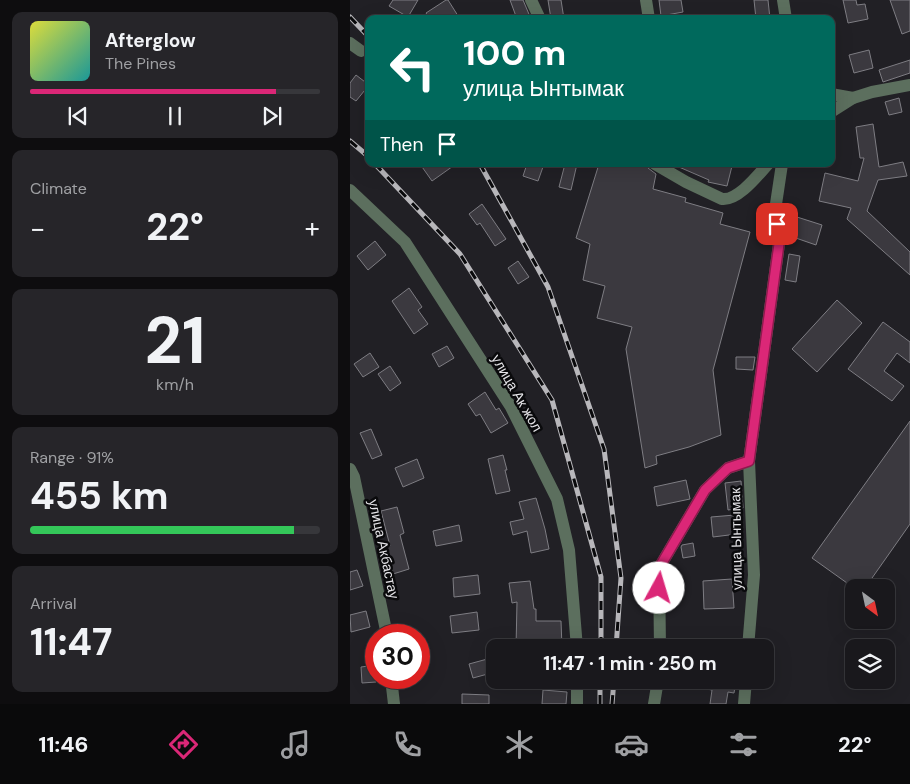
<!DOCTYPE html>
<html lang="en">
<head>
<meta charset="utf-8">
<style>
  :root { --surface:#19181c; --page:#262529; --text:#f1f3f6; --muted:#9fa0a3; --line:#37373b; --accent:#db2777 }
  body { margin:0; font-family:"DM Sans",sans-serif; background:var(--page); color:var(--text); height:100vh; display:flex; flex-direction:column; font-size:19px; white-space:nowrap }
  * { box-sizing:border-box; margin:0 }
  p { font-size:16px; color:var(--muted) }
  .icon { flex:none; width:28px; height:28px; fill:none; stroke:currentColor; stroke-width:2; stroke-linecap:round; stroke-linejoin:round }
  .map { position:relative; flex:1; overflow:hidden }
  .side { display:flex; flex-direction:column; gap:12px; padding:12px; background:#0e0d0f; width:350px }
  .side>* { flex:none }
  .guide { position:absolute; left:15px; top:15px; width:470px; height:152px; border-radius:10px; box-shadow:0 5px 20px #0002,0 0 0 1px var(--line); background:#00695c; color:#fff; overflow:hidden }
  .needle { width:32px; rotate:147deg }
  .controls { position:absolute; left:495px; top:579px; display:grid; gap:10px }
  .controls a { display:grid; place-items:center; width:50px; height:50px; border-radius:10px; background:var(--surface); box-shadow:0 5px 20px #0002,0 0 0 1px var(--line); font-size:25px }
  .speed { position:absolute; left:15px; top:624px; display:flex; gap:10px; font-size:25px; font-weight:700; text-align:center }
  .speed>* { display:grid; place-content:center; width:65px; height:65px; border-radius:50%; background:var(--surface); box-shadow:0 5px 20px #0002,0 0 0 1px var(--line); line-height:1 }
  .speed .limit { border:8px solid #d22; background:#fff; color:#111 }
  .pin { position:absolute; display:grid; place-items:center; width:42px; height:42px; color:#fff; margin:-21px; border-radius:10px; box-shadow:0 2px 8px #0006 }
  .me { position:absolute; width:55px; margin:-28px; rotate:6deg; stroke-linejoin:round; filter:drop-shadow(0 0 4px #0008) }
  .turn { display:flex; align-items:center; gap:18px; height:105px; padding:0 15px; font-size:22px }
  .turn .icon { width:65px; height:65px; stroke-width:2.5 }
  .turn b { display:block; font-size:35px; line-height:42px }
  .then { display:flex; align-items:center; height:48px; padding:0 15px; background:#0003; gap:10px; font-size:19px }
  .big { font-size:38px; font-weight:700; line-height:1.1 }
  .side .tile { flex:1; display:flex; flex-direction:column; justify-content:center; gap:8px; min-width:0; padding:0 18px; border-radius:10px; background:var(--page) }
  .side .dial { align-items:center; gap:0 }
  .dial b { font-size:65px; line-height:1 }
  .song { display:flex; align-items:center; gap:15px }
  .cover { width:60px; height:60px; border-radius:8px; background:linear-gradient(135deg,hsl(60 70% 55%),hsl(180 70% 35%)) }
  .played { height:5px; border-radius:2px; background:linear-gradient(90deg,var(--accent) 85%,var(--line) 85%) }
  .keys { display:flex; justify-content:space-around; direction:ltr }
  .heat { display:flex; justify-content:space-between; align-items:center; font-size:28px; direction:ltr }
  .charge { height:8px; border-radius:4px; background:linear-gradient(90deg,#34c759 91%,var(--line) 0) }
  .trip { position:absolute; left:136px; top:639px; width:288px; height:50px; border-radius:10px; background:var(--surface); box-shadow:0 5px 20px #0002,0 0 0 1px var(--line); font-weight:700; line-height:50px; text-align:center }
  .tab-bar { display:flex; height:80px; justify-content:space-around; align-items:center; background:#0a0a0b; color:var(--muted) }
  .tab-bar .icon { width:35px; height:35px }
  .tab-bar .on { color:var(--accent) }
  .tab-bar b { font-size:22px; color:var(--text) }
  main { display:flex; flex:1; min-height:0 }
  .map>svg:first-child { display:block }
  .building { fill:#3b393f; stroke:#7e7d83 }
  .lines { fill:none; stroke-linecap:round; stroke-linejoin:round }
  .minor { stroke:#5c6f5e; stroke-width:12 }
  .rail-casing { stroke:#b8b7bb; stroke-width:5 }
  .rail { stroke:#0a0a0c; stroke-width:3; stroke-dasharray:9; stroke-linecap:butt }
  .route-casing { stroke:#8e194d; stroke-width:12 }
  .route { stroke:#db2777; stroke-width:9 }
  .labels { text-anchor:middle; dominant-baseline:central; stroke-width:5; stroke-linejoin:round; paint-order:stroke }
  .street-label { font-size:14px; fill:#e6e5e9; stroke:#0a0a0c }
</style>
</head>
<body>
<main>
<section class="side">
<div class="tile">
<div class="song"><i class="cover"></i><div><b>Afterglow</b><p>The Pines</p></div></div>
<div class="played"></div>
<div class="keys"><svg class="icon" aria-label="previous" viewBox="0 0 24 24"><path d="M18 5L8 12l10 7zM5 5v14"/></svg><svg class="icon" aria-label="pause" viewBox="0 0 24 24"><path d="M8 5v14M16 5v14"/></svg><svg class="icon" aria-label="next" viewBox="0 0 24 24"><path d="M6 5l10 7-10 7zM19 5v14"/></svg></div>
</div>
<div class="tile"><p>Climate</p>
<div class="heat"><a>−</a><b class="big">22°</b><a>+</a></div>
</div>
<div class="tile dial"><b>21</b><p>km/h</p></div>
<div class="tile"><p>Range · 91%</p><b class="big">455 km</b><div class="charge"></div></div>
<div class="tile"><p>Arrival</p><b class="big">11:47</b></div>
</section>
<div class="map">
<svg width="560" height="704" viewBox="0 0 560 704">
  <rect width="100%" height="100%" fill="#212025"/>
  <g class="building">
    <path d="M43,0h25l-10,17 -19,-11z"/>
    <path d="M96,0h2l12,19h-30l-4,-6z"/>
    <path d="M160,0h13l8,19h-14z"/>
    <path d="M198,0h13l3,19h-13z"/>
    <path d="M309,0h22l2,12 -22,4z"/>
    <path d="M404,0h14l2,19h-14z"/>
    <path d="M493,0h13l1,5 8,-1 3,15 -20,4z"/>
    <path d="M540,0h20v31l-8,3z"/>
    <path d="M519,50l4,18 -19,5 -5,-18z"/>
    <path d="M560,60v13l-27,9 -4,-12z"/>
    <path d="M6,75l13,10 -13,16 -6,-4v-14z"/>
    <path d="M549,98l3,14 -13,3 -4,-13z"/>
    <path d="M523,124l6,43 24,-5 4,14 -29,4 -11,31 43,41v23l-63,-56 4,-11 -32,-7 6,-28 33,8 6,-23h-4l-4,-31z"/>
    <path d="M70,164h36l-24,17z"/>
    <path d="M177,164h17l-6,17 -15,-5z"/>
    <path d="M215,164h12l-6,26 -12,-3z"/>
    <path d="M249,164l48,1 1,3 8,6 -3,15 33,9 -1,4 38,11 -3,11 30,8 -37,138 8,65 -32,12 -33,9 1,8 -12,4 -19,-119 6,-22 -35,-9 8,-32 -22,-6 7,-36 -14,-6z"/>
    <path d="M322,164h50l10,2 -5,20 -19,-4 1,-2z"/>
    <path d="M132,204l24,35 -11,7 -15,-23 -3,2 -8,-11z"/>
    <path d="M447,217l25,8 -6,20 -26,-9z"/>
    <path d="M25,241l11,14 -18,15 -11,-14z"/>
    <path d="M439,254l11,2 -4,26 -11,-2z"/>
    <path d="M168,261l11,16 -11,7 -10,-16z"/>
    <path d="M59,288l13,19 -4,3 10,14 -14,10 -22,-33z"/>
    <path d="M487,300l25,23 -45,49 -25,-23z"/>
    <path d="M533,322l27,20v21l-13,-10 -13,18 20,15 -12,15 -44,-32z"/>
    <path d="M97,346l7,12 -15,9 -7,-13z"/>
    <path d="M20,353l9,14 -16,10 -9,-13z"/>
    <path d="M386,357h19l-2,13 -17,-1z"/>
    <path d="M40,366l11,17 -11,8 -12,-17z"/>
    <path d="M135,392l11,18 3,-2 9,15 -17,10 -11,-19 -4,2 -8,-12z"/>
    <path d="M560,421v103l-45,64h-11l-42,-30z"/>
    <path d="M21,429l11,26 -10,4 -12,-26z"/>
    <path d="M153,455l4,15h-2l5,21 -14,3 -8,-35z"/>
    <path d="M67,459l7,19 -21,9 -8,-19z"/>
    <path d="M336,480l4,19 -33,7 -3,-19z"/>
    <path d="M391,481l2,27 -15,2 -3,-27z"/>
    <path d="M186,498l9,31 4,20 -18,4 -4,-22 -14,4 -3,-13 14,-3 -5,-17z"/>
    <path d="M47,507l7,26 -4,2 9,34 -16,5 -7,-27 4,-1 -9,-35z"/>
    <path d="M385,515l2,19 -24,3 -2,-20z"/>
    <path d="M109,525l3,16 -26,5 -3,-15z"/>
    <path d="M343,543l2,13 -12,2 -2,-11 1,-2z"/>
    <path d="M7,570l6,16 -13,4v-18z"/>
    <path d="M128,575l2,19 -26,3 -1,-19z"/>
    <path d="M382,579l2,29 -30,1 -1,-28z"/>
    <path d="M180,581l4,28h2v12h25l1,27h-46l1,-46 -5,1 -3,-20z"/>
    <path d="M16,611l4,16 -19,5 -1,-17z"/>
    <path d="M127,612l2,18 -27,3 -2,-17z"/>
    <path d="M141,658l4,14 -22,6 -4,-14z"/>
    <path d="M26,665v17l-14,1 -1,-16z"/>
    <path d="M352,680h34l-2,13 -6,-1 -2,12h-16l2,-14 -11,-2z"/>
    <path d="M193,690l24,2 -1,12h-24z"/>
    <path d="M112,694l27,1v9h-27z"/>
  </g>
  <g class="lines">
    <g class="minor">
      <path d="M181,0l9,19"/>
      <path d="M296,0l3,19"/>
      <path d="M433,0l3,19"/>
      <path d="M0,43l11,8"/>
      <path d="M481,94l22,4"/>
      <path d="M481,112l22,-14 19,-6 38,-7"/>
      <path d="M305,164l31,18 36,17c16,2 36,-24 46,-35"/>
      <path d="M0,190l55,52 106,165 46,92 12,51 8,98"/>
      <path d="M0,469l4,8 33,158"/>
      <path d="M310,648l-1,-80 46,-78 23,-22 21,-7"/>
      <path d="M398,648l6,-73 -5,-114 30,-217 -3,-40 6,-40"/>
      <path d="M41,678l3,26"/>
      <path d="M227,704v-24"/>
      <path d="M304,704l4,-24"/>
      <path d="M394,704l2,-24"/>
    </g>
    <defs>
      <g id="rail">
        <path d="M0,17l19,20"/>
        <path d="M0,141l19,16"/>
        <path d="M25,164l85,90 92,146 49,177v71"/>
        <path d="M130,164l68,123 56,162 17,129 -5,70"/>
        <path d="M250,704v-24"/>
        <path d="M262,704l2,-24"/>
      </g>
    </defs>
    <use href="#rail" class="rail-casing"/>
    <use href="#rail" class="rail"/>
  </g>
  <g class="lines">
    <defs>
      <path id="route" d="M309,588v-20l46,-78 23,-22 21,-7 30,-217 -2,-20"/>
    </defs>
    <use href="#route" class="route-casing"/>
    <use href="#route" class="route"/>
  </g>
  <g class="labels">
    <g class="street-label">
      <text transform="translate(167 393) rotate(60)">улица Ак жол</text>
      <text transform="translate(386 539) rotate(-91)">улица Ынтымак</text>
      <text transform="translate(34 549) rotate(78)">улица Акбастау</text>
    </g>
  </g>
</svg>
<div class="controls">
<a><svg class="needle" viewBox="-14 -14 28 28"><path d="M0-13l5 13h-10z" fill="#e53935"/><path d="M0 13l5-13h-10z" fill="#9fa0a3"/></svg></a>
<a><svg class="icon" aria-label="layers" viewBox="0 0 24 24"><path d="M12 4l9 5-9 5-9-5zM3 14l9 5 9-5"/></svg></a>
</div>
<div class="speed"><div class="limit">30</div></div>
<div class="pin" style="left:427px;top:224px;background:#d93025"><svg class="icon" aria-label="arrive" viewBox="0 0 24 24"><path d="M6 21V4h12l-3 4 3 4H6"/></svg></div>
<svg class="me" style="left:309px;top:588px" viewBox="-20 -20 40 40"><circle r="19" fill="#fff"/><path d="M0-13L10 11 0 6-10 11z" fill="#db2777"/></svg>
<div class="trip">11:47 · 1 min · 250 m</div>
<div class="guide">
<div class="turn"><svg class="icon" aria-label="left" viewBox="0 0 24 24"><path d="M17 20v-9H6M10 6l-5 5 5 5"/></svg><div><b>100 m</b>улица Ынтымак</div></div>
<div class="then">Then<svg class="icon" aria-label="arrive" viewBox="0 0 24 24"><path d="M6 21V4h12l-3 4 3 4H6"/></svg></div>
</div>
</div>
</main>
<nav class="tab-bar">
<b>11:46</b>
<svg class="icon on" aria-label="directions" viewBox="0 0 24 24"><path d="M12 3l9 9-9 9-9-9zM9 14v-3h6M13 9l2 2-2 2"/></svg>
<svg class="icon" aria-label="music" viewBox="0 0 24 24"><path d="M9 18V5l10-2v13"/><circle cx="6" cy="18" r="3"/><circle cx="16" cy="16" r="3"/></svg>
<svg class="icon" aria-label="phone" viewBox="0 0 24 24"><path d="M5 4h4l2 5-3 2q2 4 5 5l2-3 5 2v4C11 20 4 13 5 4z"/></svg>
<svg class="icon" aria-label="climate" viewBox="0 0 24 24"><path d="M12 3v18M4 7l16 10M4 17L20 7"/></svg>
<svg class="icon" aria-label="car" viewBox="0 0 24 24"><path d="M5 17H2v-5l4-1 3-4h7l3 4 3 1v5h-3M9 17h6M6 11h13"/><circle cx="7" cy="17" r="2"/><circle cx="17" cy="17" r="2"/></svg>
<svg class="icon" aria-label="filters" viewBox="0 0 24 24"><path d="M4 7h16M4 17h16"/><circle cx="9" cy="7" r="2"/><circle cx="15" cy="17" r="2"/></svg>
<b>22°</b>
</nav>
</body>
</html>
